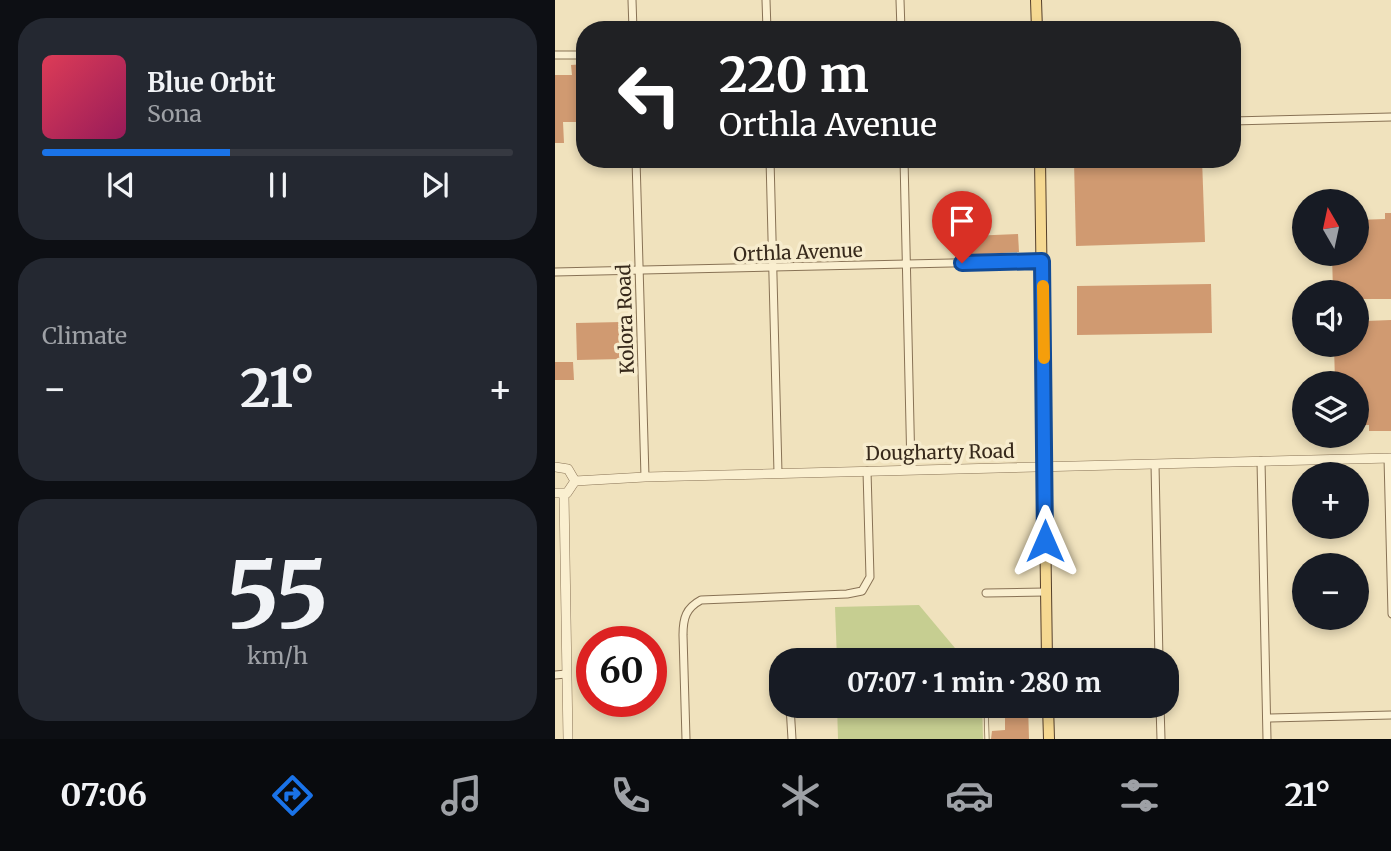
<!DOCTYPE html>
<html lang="en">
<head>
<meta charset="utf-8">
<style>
  :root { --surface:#171b24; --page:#242831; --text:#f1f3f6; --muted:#9ea1a6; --line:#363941; --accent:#1a73e8 }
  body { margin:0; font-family:Merriweather,serif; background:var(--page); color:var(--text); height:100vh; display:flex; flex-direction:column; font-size:26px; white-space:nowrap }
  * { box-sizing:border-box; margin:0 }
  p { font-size:23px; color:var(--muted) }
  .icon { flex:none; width:38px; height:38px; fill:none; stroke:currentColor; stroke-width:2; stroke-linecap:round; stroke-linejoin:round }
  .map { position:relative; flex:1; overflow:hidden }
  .side { display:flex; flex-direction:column; gap:18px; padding:18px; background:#0d0f14; width:555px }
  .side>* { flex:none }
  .hud { position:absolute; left:21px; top:21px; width:665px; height:147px; border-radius:28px; box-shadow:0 4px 10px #0003; background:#202124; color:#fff; overflow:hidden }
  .needle { width:46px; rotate:351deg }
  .fabs { position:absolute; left:737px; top:189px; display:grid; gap:14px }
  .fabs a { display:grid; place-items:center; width:77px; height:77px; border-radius:50%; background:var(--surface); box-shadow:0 4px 10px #0003; font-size:35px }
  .speed { position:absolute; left:21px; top:626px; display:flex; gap:14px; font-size:35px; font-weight:700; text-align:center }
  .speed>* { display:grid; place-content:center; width:91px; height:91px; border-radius:50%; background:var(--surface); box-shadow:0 4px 10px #0003; line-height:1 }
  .speed .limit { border:10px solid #d22; background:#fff; color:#111 }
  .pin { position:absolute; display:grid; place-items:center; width:60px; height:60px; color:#fff; margin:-72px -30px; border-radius:50% 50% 50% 0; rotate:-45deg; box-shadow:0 0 7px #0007 }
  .pin .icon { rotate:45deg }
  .me { position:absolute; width:77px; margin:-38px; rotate:0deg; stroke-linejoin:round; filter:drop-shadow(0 0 5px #0008) }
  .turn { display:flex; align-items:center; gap:24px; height:147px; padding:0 28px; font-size:32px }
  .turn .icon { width:91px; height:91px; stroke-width:2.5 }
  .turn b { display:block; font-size:49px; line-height:60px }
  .big { font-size:52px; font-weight:700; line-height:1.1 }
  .side .widget { flex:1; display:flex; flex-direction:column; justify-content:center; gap:10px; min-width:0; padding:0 24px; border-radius:28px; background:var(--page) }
  .side .dial { align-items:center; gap:0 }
  .dial b { font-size:91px; line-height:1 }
  .song { display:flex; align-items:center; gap:21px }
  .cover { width:84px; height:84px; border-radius:10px; background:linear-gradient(135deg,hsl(350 70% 55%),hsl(330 70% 35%)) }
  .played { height:7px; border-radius:4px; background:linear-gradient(90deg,var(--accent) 40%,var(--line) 40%) }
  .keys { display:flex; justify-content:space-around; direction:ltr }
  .heat { display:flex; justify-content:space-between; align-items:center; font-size:38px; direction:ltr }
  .trip { position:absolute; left:214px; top:648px; width:410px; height:70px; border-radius:28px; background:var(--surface); box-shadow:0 4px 10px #0003; font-weight:700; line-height:70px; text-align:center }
  .dock { display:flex; height:112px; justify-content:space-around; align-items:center; background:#090b0e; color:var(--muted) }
  .dock .icon { width:49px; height:49px }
  .dock .on { color:var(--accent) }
  .dock b { font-size:32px; color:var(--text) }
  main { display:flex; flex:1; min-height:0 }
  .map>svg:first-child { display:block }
  .green { fill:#c6ce91 }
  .building { fill:#d09a71 }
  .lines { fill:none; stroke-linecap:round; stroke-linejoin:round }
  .service-casing { stroke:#887255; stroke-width:5 }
  .minor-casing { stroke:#887255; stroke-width:9 }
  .tertiary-casing { stroke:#887255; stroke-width:10 }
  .primary-casing { stroke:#553f2a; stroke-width:12 }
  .service { stroke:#faefd0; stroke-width:3.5 }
  .minor { stroke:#faefd0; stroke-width:7 }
  .tertiary { stroke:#faefd0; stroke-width:9 }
  .primary { stroke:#f6d992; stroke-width:10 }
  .route-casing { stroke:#114b97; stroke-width:18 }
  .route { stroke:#1a73e8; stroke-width:12 }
  .slow { stroke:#f59e0b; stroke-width:12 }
  .labels { text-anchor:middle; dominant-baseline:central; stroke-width:7; stroke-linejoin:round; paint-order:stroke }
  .street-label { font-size:19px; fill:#37291b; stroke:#f7eccd }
</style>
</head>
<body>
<main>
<section class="side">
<div class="widget">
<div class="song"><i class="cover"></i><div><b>Blue Orbit</b><p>Sona</p></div></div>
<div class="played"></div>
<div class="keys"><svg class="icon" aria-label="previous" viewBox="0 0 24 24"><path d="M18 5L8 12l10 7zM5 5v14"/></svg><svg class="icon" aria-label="pause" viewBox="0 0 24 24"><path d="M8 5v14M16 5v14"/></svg><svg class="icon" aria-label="next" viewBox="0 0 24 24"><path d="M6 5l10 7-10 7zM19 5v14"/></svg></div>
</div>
<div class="widget"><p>Climate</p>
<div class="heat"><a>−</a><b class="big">21°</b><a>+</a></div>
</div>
<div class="widget dial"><b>55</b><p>km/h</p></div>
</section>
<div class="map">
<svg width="837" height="739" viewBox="0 0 837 739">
  <rect width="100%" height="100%" fill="#f0e2bd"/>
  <g class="green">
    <path d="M364,605l46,55h-128l-2,-53z"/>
    <path d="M282,705h145l1,34h-145z"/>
  </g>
  <g class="building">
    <path d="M30,64v58h-22l1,21h-9v-68h17l-1,-10z"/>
    <path d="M576,159h71l3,83 -129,4 -2,-85z"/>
    <path d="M830,213h7v86h-35v-7h-24l-1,-38h25v-34l28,-1z"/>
    <path d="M463,234l1,18 -50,3 1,-19z"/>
    <path d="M656,284l1,49 -135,2v-49z"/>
    <path d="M802,313h9v8l26,-1v111h-23v-6h-12v-42h-22l-1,-38h23z"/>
    <path d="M66,322l1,37 -45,1 -1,-37z"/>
    <path d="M0,362h18l1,18h-19z"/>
    <path d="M440,705h33l1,34h-38l1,-8 13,-1v-15h-10z"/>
  </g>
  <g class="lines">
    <defs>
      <path id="service" d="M431,705l1,34"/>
      <g id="minor">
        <path d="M77,0l1,30"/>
        <path d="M211,0l1,30"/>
        <path d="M345,0l1,30"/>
        <path d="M0,55h30"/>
        <path d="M677,121l160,-4"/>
        <path d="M81,159l9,318"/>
        <path d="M215,159l8,314"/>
        <path d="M349,159l7,311"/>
        <path d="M0,272l487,-11"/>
        <path d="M833,458l4,156"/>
        <path d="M706,461l6,278"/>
        <path d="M600,464l4,196"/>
        <path d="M431,593l59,-1"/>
        <path d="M0,675l11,-1"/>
        <path d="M605,705l1,34"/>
        <path d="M235,706l2,33"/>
        <path d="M712,718l125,-3"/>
        <path d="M131,739l-3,-104c0,-17 3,-27 18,-35l146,-6 15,-3 8,-14 -3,-106"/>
      </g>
      <g id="tertiary">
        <path d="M0,467l13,2 7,12 -8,12h-12"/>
        <path d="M20,481l70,-4 747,-19"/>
        <path d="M9,494l4,245"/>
      </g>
      <g id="primary">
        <path d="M481,0l1,30"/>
        <path d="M485,159l7,501"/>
        <path d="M493,705l1,34"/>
      </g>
    </defs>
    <use href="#service" class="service-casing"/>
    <use href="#minor" class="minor-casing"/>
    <use href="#tertiary" class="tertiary-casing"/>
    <use href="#primary" class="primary-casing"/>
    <use href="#service" class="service"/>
    <use href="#minor" class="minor"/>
    <use href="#tertiary" class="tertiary"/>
    <use href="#primary" class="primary"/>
  </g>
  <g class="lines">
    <defs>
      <path id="route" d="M407,263l80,-2 3,280"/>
    </defs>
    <use href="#route" class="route-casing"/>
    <use href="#route" class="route"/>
    <path class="slow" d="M488,286l1,72"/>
  </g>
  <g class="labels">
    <g class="street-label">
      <text transform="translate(243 252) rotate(-2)">Orthla Avenue</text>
      <text transform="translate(70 319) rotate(-92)">Kolora Road</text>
      <text transform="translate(385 452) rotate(-1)">Dougharty Road</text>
    </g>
  </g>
</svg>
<div class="fabs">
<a><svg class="needle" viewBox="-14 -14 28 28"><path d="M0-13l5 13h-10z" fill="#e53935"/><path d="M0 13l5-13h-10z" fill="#9ea1a6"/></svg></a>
<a><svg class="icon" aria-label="sound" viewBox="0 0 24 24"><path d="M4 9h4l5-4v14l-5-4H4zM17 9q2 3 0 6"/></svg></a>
<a><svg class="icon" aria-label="layers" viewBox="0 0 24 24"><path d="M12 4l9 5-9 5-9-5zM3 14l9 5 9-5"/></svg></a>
<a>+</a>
<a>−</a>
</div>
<div class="speed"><div class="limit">60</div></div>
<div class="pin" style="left:407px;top:263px;background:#d93025"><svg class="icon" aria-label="arrive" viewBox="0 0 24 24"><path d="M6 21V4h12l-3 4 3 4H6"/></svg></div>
<svg class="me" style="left:490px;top:541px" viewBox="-20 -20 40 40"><path d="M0-17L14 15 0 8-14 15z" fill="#1a73e8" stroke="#fff" stroke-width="4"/></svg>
<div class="trip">07:07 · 1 min · 280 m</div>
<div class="hud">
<div class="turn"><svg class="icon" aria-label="left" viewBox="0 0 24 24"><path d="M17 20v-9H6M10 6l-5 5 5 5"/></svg><div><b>220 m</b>Orthla Avenue</div></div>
</div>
</div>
</main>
<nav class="dock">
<b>07:06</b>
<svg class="icon on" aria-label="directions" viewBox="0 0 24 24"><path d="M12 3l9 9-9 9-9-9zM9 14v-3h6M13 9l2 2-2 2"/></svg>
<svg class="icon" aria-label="music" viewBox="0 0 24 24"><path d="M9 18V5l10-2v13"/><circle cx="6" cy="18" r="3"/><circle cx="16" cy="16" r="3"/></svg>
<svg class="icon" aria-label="phone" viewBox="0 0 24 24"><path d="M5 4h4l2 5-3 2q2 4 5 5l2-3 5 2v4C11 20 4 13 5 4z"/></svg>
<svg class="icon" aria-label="climate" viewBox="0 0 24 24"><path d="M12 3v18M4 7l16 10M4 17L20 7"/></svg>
<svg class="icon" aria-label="car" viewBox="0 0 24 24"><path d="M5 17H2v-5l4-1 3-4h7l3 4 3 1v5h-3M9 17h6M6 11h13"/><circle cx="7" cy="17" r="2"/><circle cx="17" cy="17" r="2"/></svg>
<svg class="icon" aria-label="filters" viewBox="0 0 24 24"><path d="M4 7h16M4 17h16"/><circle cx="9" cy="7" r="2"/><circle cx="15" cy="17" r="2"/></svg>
<b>21°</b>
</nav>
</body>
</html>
